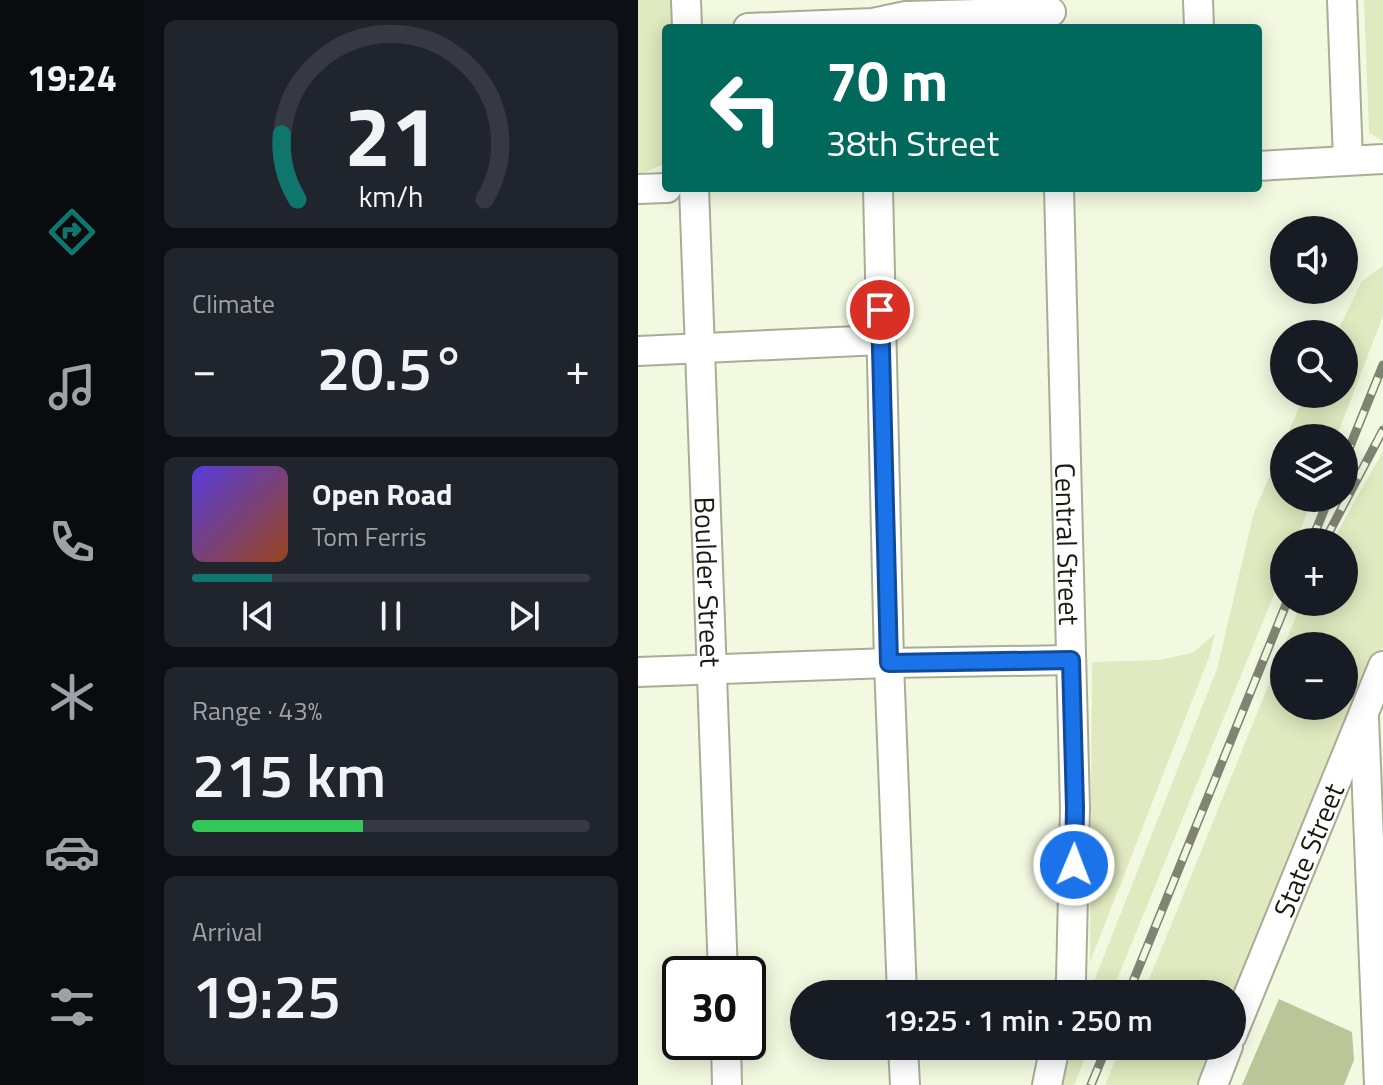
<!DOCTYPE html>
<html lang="en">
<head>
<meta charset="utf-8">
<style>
  :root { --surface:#171b24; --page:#20242c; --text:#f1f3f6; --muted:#9ea1a6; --line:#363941; --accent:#0f766e }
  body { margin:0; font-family:"Titillium Web",sans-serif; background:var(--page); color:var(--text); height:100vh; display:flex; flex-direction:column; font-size:30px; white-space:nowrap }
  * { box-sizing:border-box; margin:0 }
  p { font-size:26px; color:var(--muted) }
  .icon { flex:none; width:44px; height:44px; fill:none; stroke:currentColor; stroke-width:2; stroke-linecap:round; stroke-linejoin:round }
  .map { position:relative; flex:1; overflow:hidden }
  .details { display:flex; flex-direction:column; gap:20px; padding:20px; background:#0d0f14; width:494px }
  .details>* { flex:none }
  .banner { position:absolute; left:24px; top:24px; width:600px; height:168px; border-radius:8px; box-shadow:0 4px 20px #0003; background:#00695c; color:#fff; overflow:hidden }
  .fabs { position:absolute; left:632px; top:216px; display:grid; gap:16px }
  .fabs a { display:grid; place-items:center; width:88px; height:88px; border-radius:50%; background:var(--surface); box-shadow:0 4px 20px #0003; font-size:40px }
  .speed { position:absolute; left:24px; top:956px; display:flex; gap:16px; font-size:40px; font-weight:700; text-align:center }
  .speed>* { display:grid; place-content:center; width:104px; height:104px; border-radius:50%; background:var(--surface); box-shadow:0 4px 20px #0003; line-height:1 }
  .speed .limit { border:4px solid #111; border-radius:12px; background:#fff; color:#111 }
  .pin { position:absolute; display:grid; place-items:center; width:68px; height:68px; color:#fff; margin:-34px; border:4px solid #fff; border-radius:50%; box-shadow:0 2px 8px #0007 }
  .me { position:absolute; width:88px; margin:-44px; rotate:1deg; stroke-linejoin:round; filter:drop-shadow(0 0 6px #0008) }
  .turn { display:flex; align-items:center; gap:28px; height:168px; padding:0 32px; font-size:36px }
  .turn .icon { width:104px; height:104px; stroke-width:2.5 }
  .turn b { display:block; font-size:56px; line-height:68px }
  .big { font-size:60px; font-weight:600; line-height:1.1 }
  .details .tile { flex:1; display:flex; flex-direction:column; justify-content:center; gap:12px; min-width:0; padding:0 28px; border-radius:12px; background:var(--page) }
  .details .dial { align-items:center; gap:0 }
  .dial svg { height:208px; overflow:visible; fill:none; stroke:var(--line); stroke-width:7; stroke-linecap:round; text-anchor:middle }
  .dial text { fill:var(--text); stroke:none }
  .song { display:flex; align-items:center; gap:24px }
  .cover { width:96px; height:96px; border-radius:12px; background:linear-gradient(135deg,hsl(250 70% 55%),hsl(20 70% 35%)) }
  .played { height:8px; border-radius:4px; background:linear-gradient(90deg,var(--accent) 20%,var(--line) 20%) }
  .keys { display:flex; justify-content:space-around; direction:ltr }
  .heat { display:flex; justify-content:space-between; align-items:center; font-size:44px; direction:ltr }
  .charge { height:12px; border-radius:6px; background:linear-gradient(90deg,#34c759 43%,var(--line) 0) }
  .trip { position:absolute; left:152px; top:980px; width:456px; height:80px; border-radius:40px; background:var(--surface); box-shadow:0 4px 20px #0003; font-weight:600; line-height:80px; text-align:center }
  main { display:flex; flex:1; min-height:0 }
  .tabs { display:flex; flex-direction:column; width:144px; justify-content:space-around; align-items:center; background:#090b0e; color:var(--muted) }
  .tabs .icon { width:56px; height:56px }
  .tabs .active { color:var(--accent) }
  .tabs b { font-size:36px; color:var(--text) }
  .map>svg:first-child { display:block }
  .green { fill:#e0e9bf }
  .building { fill:#bcc597 }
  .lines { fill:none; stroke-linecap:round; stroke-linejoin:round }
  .minor-casing { stroke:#a8ad96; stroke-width:32 }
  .minor { stroke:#fff; stroke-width:28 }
  .rail-casing { stroke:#808473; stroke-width:9 }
  .rail { stroke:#f3f9e0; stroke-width:6; stroke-dasharray:18; stroke-linecap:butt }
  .route-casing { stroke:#114b97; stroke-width:20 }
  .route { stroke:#1a73e8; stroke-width:14 }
  .labels { text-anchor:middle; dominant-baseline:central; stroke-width:8; stroke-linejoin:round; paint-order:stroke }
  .street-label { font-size:28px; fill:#191b12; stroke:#f3f9e0 }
</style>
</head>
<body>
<main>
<nav class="tabs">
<b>19:24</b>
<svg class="icon active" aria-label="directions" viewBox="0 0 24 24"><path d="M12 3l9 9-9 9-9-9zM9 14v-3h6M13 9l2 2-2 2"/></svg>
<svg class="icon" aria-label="music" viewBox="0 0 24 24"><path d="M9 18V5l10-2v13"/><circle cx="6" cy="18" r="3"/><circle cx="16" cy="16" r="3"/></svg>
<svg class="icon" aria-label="phone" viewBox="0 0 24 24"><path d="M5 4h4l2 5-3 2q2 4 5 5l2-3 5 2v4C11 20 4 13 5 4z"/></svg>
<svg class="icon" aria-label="climate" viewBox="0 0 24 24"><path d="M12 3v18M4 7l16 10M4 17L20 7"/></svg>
<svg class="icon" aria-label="car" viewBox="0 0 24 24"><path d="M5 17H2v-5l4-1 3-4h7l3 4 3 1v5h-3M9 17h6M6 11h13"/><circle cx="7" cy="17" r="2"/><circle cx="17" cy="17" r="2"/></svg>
<svg class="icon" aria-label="filters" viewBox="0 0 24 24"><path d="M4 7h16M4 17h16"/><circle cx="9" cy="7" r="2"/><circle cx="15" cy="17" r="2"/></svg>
</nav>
<section class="details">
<div class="tile dial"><svg viewBox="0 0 100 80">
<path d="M14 69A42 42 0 1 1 86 69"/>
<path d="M14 69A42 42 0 0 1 8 44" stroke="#0f766e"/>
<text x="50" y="56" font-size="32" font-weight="700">21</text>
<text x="50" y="72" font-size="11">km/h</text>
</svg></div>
<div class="tile"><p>Climate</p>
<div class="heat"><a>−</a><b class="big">20.5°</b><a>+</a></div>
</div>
<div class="tile">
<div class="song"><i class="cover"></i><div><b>Open Road</b><p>Tom Ferris</p></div></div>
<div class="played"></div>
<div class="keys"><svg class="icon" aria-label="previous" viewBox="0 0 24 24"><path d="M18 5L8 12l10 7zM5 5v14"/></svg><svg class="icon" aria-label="pause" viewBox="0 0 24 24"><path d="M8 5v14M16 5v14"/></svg><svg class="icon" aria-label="next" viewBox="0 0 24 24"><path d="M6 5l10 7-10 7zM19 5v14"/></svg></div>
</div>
<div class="tile"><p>Range · 43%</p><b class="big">215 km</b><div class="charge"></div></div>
<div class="tile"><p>Arrival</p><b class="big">19:25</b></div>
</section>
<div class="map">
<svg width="745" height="1085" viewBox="0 0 745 1085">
  <rect width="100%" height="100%" fill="#f3f9e0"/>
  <g class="green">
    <path d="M0,0h35l1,28h-8v135l-20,9 -8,1z"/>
    <path d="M726,0h19v141l-14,-8z"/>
    <path d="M745,266v50l-47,122h-50l19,-44h39v-60h-8l26,-53z"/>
    <path d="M646,443v55h29l-18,44h-11v28l-173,424h-22l128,-325 37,-157z"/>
    <path d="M745,451v195l-151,357v-9h-89l141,-347v59h60v-60h-60l18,-44h42v-60h-12z"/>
    <path d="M577,634l-6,23 -119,305 2,-300 67,-2 33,-7z"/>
    <path d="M434,1046h18l-16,39h-17l2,-14z"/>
    <path d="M483,1046h93l-17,39h-92z"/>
  </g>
  <path class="building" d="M641,999l73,33 2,28 -10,25h-102z"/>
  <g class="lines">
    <defs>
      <g id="minor">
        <path d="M48,0l1,28"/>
        <path d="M560,0l1,28"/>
        <path d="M704,0l6,160"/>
        <path d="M110,28l125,-5 33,-7 145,-4"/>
        <path d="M620,166l125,-7"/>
        <path id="s1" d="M56,188l29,786"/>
        <path d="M240,188l11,475 13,331"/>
        <path id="s2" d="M421,188l16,620 -4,172 -3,14"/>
        <path d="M0,189l29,-1"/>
        <path d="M0,351l243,-11"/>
        <path d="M0,672l251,-9 182,-3"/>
        <path d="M726,718l15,367"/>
        <path id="s3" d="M594,1035l151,-369"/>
        <path d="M88,1042l1,43"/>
        <path d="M265,1046l2,39"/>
        <path d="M409,1085l8,-39"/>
        <path d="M575,1085l15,-39"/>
      </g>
    </defs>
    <use href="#minor" class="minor-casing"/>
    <use href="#minor" class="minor"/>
    <defs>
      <g id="rail">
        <path d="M706,461l39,-96"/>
        <path d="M673,542l18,-44"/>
        <path d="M686,542l59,-112"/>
        <path d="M490,994l159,-392"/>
        <path d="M453,1085l16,-39"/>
      </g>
    </defs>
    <use href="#rail" class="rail-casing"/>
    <use href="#rail" class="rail"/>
  </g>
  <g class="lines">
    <defs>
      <path id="route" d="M242,310l9,353 182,-3 4,148 -1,57"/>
    </defs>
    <use href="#route" class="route-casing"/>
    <use href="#route" class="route"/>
  </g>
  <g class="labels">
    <g class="street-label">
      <text stroke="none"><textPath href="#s2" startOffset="356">Central Street</textPath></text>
      <text stroke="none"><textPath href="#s1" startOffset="394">Boulder Street</textPath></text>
      <text stroke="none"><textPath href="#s3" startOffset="200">State Street</textPath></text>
    </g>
  </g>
</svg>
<div class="fabs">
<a><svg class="icon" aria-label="sound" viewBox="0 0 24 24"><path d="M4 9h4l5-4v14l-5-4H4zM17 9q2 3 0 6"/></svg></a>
<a><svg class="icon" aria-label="search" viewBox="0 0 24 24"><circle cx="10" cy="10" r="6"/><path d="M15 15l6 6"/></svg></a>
<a><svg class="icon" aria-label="layers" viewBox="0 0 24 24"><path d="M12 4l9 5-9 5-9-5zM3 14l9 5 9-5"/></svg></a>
<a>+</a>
<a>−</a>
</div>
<div class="speed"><div class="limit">30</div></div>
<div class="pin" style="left:242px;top:310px;background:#d93025"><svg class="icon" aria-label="arrive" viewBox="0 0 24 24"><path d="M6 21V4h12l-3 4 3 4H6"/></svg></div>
<svg class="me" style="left:436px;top:865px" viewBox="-20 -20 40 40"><circle r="17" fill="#1a73e8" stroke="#fff" stroke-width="3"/><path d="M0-11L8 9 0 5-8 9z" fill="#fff"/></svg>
<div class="trip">19:25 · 1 min · 250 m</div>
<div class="banner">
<div class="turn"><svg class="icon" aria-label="left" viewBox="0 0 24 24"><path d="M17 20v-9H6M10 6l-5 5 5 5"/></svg><div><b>70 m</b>38th Street</div></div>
</div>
</div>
</main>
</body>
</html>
